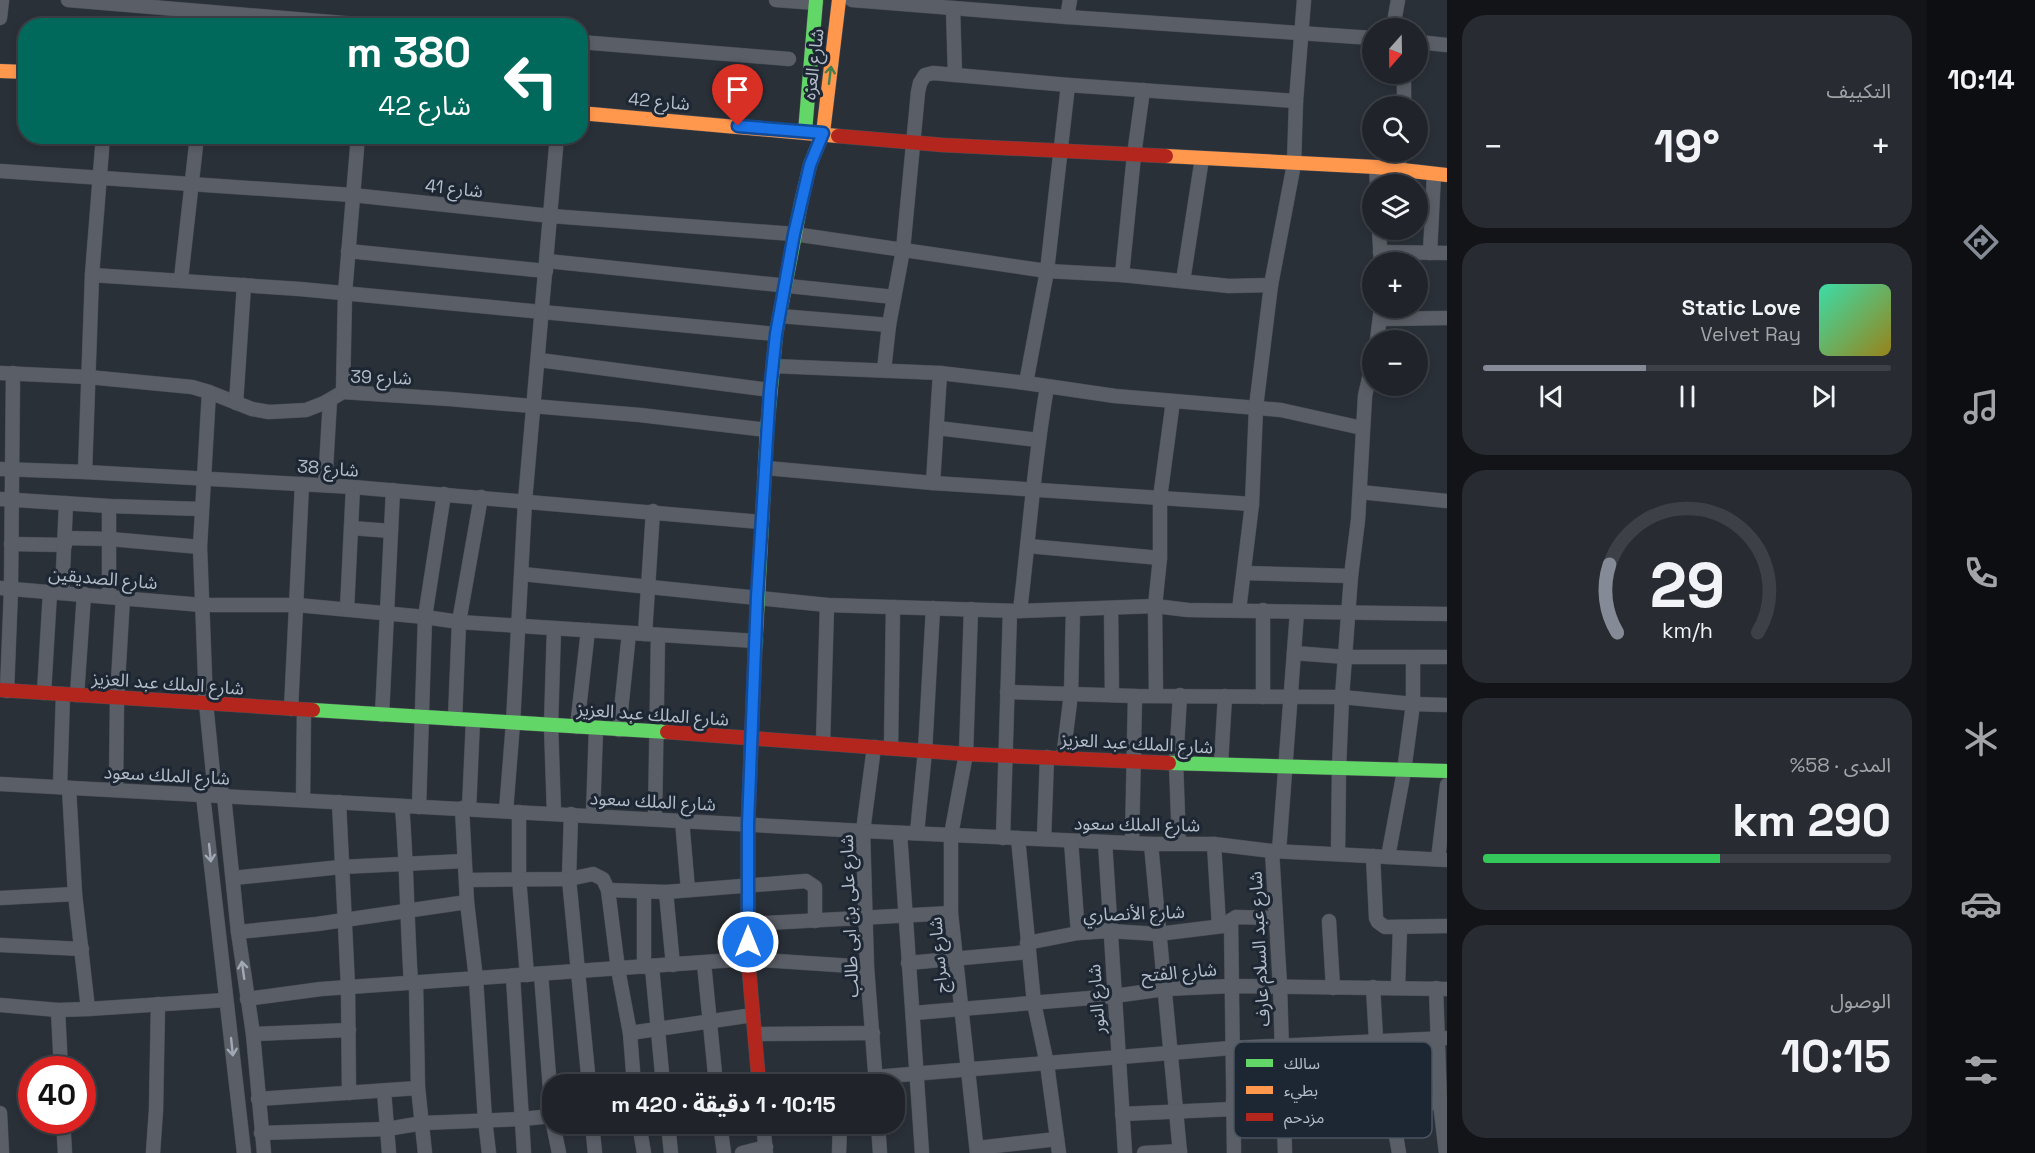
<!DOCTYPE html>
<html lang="ar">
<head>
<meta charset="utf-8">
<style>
  :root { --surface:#20242a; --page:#282c32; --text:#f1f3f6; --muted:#a2a4a8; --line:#3d4147; --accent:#848b96 }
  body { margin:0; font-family:"Space Grotesk","Noto Sans Arabic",sans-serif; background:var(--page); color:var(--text); direction:rtl; height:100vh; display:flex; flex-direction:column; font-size:22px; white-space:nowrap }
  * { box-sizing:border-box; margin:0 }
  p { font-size:20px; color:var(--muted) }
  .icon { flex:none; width:33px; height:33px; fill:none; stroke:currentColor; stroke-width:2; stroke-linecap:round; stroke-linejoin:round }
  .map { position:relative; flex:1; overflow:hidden; direction:ltr }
  .side { display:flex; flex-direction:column; gap:15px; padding:15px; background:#121417; width:480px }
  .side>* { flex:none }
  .guide { position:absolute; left:18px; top:18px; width:570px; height:126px; border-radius:24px; box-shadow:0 3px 9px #0003,0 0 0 2px var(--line); direction:rtl; background:#00695c; color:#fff; overflow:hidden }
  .needle { width:39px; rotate:200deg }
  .fabs { position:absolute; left:1362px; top:18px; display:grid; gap:12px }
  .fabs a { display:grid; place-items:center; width:66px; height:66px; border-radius:50%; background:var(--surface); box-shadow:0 3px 9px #0003,0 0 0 2px var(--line); font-size:30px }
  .speed { position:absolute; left:18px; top:1056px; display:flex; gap:12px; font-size:30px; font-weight:700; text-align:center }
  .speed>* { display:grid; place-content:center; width:78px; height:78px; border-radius:50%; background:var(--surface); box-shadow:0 3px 9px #0003,0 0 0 2px var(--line); line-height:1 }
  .speed .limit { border:9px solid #d22; background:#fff; color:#111 }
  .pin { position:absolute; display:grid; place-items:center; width:51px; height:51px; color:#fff; margin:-62px -26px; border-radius:50% 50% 50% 0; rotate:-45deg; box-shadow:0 0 6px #0007 }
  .pin .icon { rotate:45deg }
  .me { position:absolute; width:66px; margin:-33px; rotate:0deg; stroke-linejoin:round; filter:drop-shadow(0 0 4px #0008) }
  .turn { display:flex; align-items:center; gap:21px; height:126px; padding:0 18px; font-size:27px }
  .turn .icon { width:78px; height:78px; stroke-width:2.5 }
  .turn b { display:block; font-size:42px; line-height:51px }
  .big { font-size:45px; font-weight:800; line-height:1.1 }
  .side .card { flex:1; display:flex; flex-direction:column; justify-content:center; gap:9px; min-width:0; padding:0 21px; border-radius:24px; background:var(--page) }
  .side .dial { align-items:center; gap:0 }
  .dial svg { height:156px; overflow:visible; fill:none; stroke:var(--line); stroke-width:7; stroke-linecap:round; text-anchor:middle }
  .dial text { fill:var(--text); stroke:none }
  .song { display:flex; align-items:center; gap:18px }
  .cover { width:72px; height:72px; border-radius:9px; background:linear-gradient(135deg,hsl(160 70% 55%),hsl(50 70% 35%)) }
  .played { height:6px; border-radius:3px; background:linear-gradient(90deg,var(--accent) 40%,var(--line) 40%) }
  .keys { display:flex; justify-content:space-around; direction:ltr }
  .heat { display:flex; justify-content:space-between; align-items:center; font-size:33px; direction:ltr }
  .charge { height:9px; border-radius:4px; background:linear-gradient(90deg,#34c759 58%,var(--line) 0) }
  .trip { position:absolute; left:542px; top:1074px; width:363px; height:60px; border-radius:24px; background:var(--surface); box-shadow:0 3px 9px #0003,0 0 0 2px var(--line); font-weight:800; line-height:60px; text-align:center; direction:rtl }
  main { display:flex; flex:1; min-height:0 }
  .tabs { display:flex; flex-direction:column; width:108px; justify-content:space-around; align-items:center; background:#0d0e11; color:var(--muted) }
  .tabs .icon { width:42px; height:42px }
  .tabs .active { color:var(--accent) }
  .tabs b { font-size:27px; color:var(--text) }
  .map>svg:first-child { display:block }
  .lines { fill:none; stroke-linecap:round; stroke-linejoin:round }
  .street-casing { stroke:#484c53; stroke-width:15 }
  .fast-casing { stroke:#484c53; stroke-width:15 }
  .slow-casing { stroke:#484c53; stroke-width:15 }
  .jam-casing { stroke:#484c53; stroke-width:15 }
  .street { stroke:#5a5e66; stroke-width:14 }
  .fast { stroke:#63d668; stroke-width:14 }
  .slow { stroke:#ff974d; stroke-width:14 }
  .jam { stroke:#b3261e; stroke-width:14 }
  .oneway { stroke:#407e4e }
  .oneway2 { stroke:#a2a9b5 }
  .route-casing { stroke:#114b97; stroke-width:15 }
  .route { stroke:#1a73e8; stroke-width:10 }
  .labels { text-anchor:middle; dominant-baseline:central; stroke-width:6; stroke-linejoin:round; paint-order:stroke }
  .street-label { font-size:18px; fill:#b4bcc9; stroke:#1d2633 }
  .key { fill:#1d2633; stroke:#4a5360; stroke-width:1.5 }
  .key-label { font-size:16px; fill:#b4bcc9 }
</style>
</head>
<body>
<main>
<nav class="tabs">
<b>10:14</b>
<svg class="icon active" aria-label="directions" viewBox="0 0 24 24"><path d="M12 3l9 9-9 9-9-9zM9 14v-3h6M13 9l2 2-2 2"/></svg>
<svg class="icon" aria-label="music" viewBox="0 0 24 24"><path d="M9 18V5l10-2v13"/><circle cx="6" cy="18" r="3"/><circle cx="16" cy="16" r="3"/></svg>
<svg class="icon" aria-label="phone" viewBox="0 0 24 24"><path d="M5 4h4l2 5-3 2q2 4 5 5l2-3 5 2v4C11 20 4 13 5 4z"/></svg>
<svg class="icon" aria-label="climate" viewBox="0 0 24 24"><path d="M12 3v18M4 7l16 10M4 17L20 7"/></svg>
<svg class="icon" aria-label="car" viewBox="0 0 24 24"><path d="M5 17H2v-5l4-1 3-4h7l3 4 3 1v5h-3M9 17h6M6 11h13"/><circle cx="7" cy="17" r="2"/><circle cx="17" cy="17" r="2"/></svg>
<svg class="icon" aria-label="filters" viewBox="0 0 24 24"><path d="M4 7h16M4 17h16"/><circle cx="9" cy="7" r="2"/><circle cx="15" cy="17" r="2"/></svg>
</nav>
<section class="side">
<div class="card"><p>التكييف</p>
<div class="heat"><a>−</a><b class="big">19°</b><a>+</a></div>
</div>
<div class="card">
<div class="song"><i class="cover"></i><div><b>Static Love</b><p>Velvet Ray</p></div></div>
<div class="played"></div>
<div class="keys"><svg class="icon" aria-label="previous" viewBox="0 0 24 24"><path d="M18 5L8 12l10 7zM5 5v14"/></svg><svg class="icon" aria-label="pause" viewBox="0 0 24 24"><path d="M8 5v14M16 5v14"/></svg><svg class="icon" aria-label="next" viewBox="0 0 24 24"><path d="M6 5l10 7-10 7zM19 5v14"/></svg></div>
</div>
<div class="card dial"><svg viewBox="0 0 100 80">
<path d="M14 69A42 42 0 1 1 86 69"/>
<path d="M14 69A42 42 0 0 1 10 34" stroke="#848b96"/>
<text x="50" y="56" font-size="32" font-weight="700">29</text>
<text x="50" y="72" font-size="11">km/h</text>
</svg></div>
<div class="card"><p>المدى · 58%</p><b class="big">290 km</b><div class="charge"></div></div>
<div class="card"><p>الوصول</p><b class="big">10:15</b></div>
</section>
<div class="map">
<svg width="1447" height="1153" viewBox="0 0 1447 1153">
  <rect width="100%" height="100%" fill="#2a3038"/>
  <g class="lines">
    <defs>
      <g id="street">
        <path d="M68,0l311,26"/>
        <path d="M776,0l40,3"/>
        <path d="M852,0l215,17 305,21"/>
        <path d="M953,8l2,67"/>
        <path d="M1067,17l3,-17"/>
        <path d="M0,18l2,-18"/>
        <path d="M1393,28l5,-28"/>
        <path d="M580,42l209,17"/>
        <path d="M1418,42l29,3"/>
        <path d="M1404,106v-32"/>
        <path d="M1376,167l1,17"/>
        <path d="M1399,170l1,-18"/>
        <path d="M0,171l352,24 199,21 243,18 253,37 75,4 107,11 42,-1 23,-121 2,-63 8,-101"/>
        <path d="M1379,230l2,32"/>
        <path d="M348,251l198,20"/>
        <path d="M1380,252l67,1"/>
        <path d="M1430,253l4,-79"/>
        <path d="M547,261l347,36"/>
        <path d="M92,275l208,14 476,45"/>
        <path d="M1122,275l12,-120 9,-65"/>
        <path d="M181,279l16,-143"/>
        <path d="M1183,281l19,-123"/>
        <path d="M780,316l109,9"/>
        <path d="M1381,319l66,-1"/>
        <path d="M1377,340l4,-32"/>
        <path d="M539,360l231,30"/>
        <path d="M773,366l167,7 86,10 89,13 166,14 81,18"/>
        <path d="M884,370l5,-45 14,-75 15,-158 2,-9 5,-8 8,-2 135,12 228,16"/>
        <path d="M0,373l88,4 104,10 17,5 43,17 17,3 37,-2 18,-7 19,-11 106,7 191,16 127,15"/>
        <path d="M1026,383l21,-112 21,-186"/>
        <path d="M209,392l-9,155 6,156 7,70 11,23 14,136 15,102 11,119"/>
        <path d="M343,392l2,-99 13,-157"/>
        <path d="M236,403l8,-118"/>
        <path d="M937,428l101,12"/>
        <path d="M766,468l167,15 319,21"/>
        <path d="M0,469l85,3 268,15 408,35"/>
        <path d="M85,472l7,-197 11,-139"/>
        <path d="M933,483l7,-110"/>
        <path d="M325,485l5,-85"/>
        <path d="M1360,492l87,9"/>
        <path d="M0,499l109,7 92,3"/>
        <path d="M109,506v91"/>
        <path d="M351,528l40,3"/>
        <path d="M65,538l45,1 90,8"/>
        <path d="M11,544l54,1"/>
        <path d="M1028,546l132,12"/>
        <path d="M1244,573l107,3"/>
        <path d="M522,574l305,31 193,6 135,-5 33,4 259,4"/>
        <path d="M0,588l202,17h95l128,12 34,5 297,19"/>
        <path d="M62,593l4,-90"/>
        <path d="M347,609l6,-122"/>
        <path d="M971,609l-5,145 -15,81v78l26,240"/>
        <path d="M1111,609l1,86"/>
        <path d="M1239,610l13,-106 4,-97 15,-122"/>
        <path d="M1263,610v87"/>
        <path d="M1020,611c9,-74 14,-150 27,-224"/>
        <path d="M554,628l-3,97 3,88"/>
        <path d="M645,634l8,-123"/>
        <path d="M1294,653l52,4h101"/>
        <path d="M7,691l4,-102 2,-216"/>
        <path d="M1007,692l128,4 207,1 71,7 34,1"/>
        <path d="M44,693l6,-101"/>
        <path d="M77,695l7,-101"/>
        <path d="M1156,696l-1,-90 5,-48v-60l13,-97"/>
        <path d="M291,709l11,-225"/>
        <path d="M382,715l11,-225"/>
        <path d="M455,719l4,-97 22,-125"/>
        <path d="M577,727l11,-97"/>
        <path d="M619,730l10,-97"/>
        <path d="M823,743l4,-138"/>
        <path d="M874,747l-11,84 4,136 9,117"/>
        <path d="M891,748l2,-141"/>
        <path d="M1063,758l8,-64 2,-84"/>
        <path d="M1221,764l4,-68"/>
        <path d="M0,784l863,47 288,13h63l58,7 175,9"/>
        <path d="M60,787l3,-93"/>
        <path d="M69,788l6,106 13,115"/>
        <path d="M206,789l-3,6 41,358"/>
        <path d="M116,790l1,-92 6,-101"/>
        <path d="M303,800l1,-90"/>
        <path d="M339,802l9,185 1,106"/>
        <path d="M402,806c5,59 5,118 9,177"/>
        <path d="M419,807l6,-190 19,-123"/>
        <path d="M462,808l5,94 9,77 9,141 4,33"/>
        <path d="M469,809l4,-89"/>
        <path d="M506,811l7,-88 12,-222 32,-365"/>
        <path d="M519,812v66l8,97"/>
        <path d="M571,814l-2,65 20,205"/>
        <path d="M593,816l3,-88"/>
        <path d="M655,819l3,-184"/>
        <path d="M682,820l6,70"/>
        <path d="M900,833l22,320"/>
        <path d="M917,833l8,-82 8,-143"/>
        <path d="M1003,838l7,-227"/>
        <path d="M1018,838l16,165 13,61 12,89"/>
        <path d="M1044,839l3,-82"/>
        <path d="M1071,841l7,92"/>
        <path d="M1105,842l20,311"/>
        <path d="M1132,843l3,-147"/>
        <path d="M1179,843l-3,-80 4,-68"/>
        <path d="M1151,844l29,309"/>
        <path d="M1214,844l5,82"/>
        <path d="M1272,851l8,135 5,167"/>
        <path d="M1279,851l18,-239"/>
        <path d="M1338,854l1,-85 3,-72 9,-121 7,-56 7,-124 7,-31"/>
        <path d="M1373,856l3,62 2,4 7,5 62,-1"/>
        <path d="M1388,857l16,-86 9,-67v-46"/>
        <path d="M1438,859l9,-74"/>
        <path d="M233,878l108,-11 123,-6"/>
        <path d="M466,880l103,-1 24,-5 10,5 5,11 10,79 12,64 4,51"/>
        <path d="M608,890l58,2 140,-11 9,6v34"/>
        <path d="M666,892l7,73"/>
        <path d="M644,893v74"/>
        <path d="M0,898l75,-4"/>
        <path d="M1231,920l3,233"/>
        <path d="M1329,921l4,67"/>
        <path d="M747,924l204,-11"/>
        <path d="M238,932l79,-8 150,-22"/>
        <path d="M1027,943l51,-10 31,-2 49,3 65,-8 13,-9 40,1"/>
        <path d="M0,945l82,4"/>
        <path d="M704,963l12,121"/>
        <path d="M908,963l120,-11"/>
        <path d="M652,967l11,117"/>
        <path d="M541,974l11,141"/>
        <path d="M513,977l11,176"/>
        <path d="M416,983l2,105 7,65"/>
        <path d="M1373,987l7,121"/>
        <path d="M1398,987l2,-60"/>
        <path d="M1436,988l4,115 6,50"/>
        <path d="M247,999l74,-10 427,-30 119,8"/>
        <path d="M0,1005l58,5 30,-1 138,-9"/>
        <path d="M58,1010l3,60"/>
        <path d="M914,1013l200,-17 51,-7 67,-3 215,3"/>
        <path d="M630,1033l123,-18"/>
        <path d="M253,1034l96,-4"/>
        <path d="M755,1034l118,-1"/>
        <path d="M875,1077l356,-29 216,-10"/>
        <path d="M860,1084l15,-2"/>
        <path d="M384,1091l5,62"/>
        <path d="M258,1099l160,-11"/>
        <path d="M1233,1101l49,-2"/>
        <path d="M1391,1106l8,47"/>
        <path d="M0,1113l2,40"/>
        <path d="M1122,1114l111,-5"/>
        <path d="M63,1120l2,33"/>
        <path d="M1283,1120l108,-14 56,-4"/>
        <path d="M553,1124l6,29"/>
        <path d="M592,1124l3,29"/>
        <path d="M639,1124l5,29"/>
        <path d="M668,1124l3,29"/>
        <path d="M720,1124l4,29"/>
        <path d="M763,1124l3,29"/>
        <path d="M878,1124l2,29"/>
        <path d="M261,1133l126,-4 36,-6 99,-4 30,-3"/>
        <path d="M977,1148l80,-9"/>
        <path d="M153,1153l3,-43 2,-106"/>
        <path d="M742,1153l24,-6"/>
        <path d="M839,1153l1,-29"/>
        <path d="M1144,1153l36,-2"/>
      </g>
      <g id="fast">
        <path d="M805,132l11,-132"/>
        <path d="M755,651l12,-221 9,-96 25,-131"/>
        <path d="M313,710l354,22"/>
        <path d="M1169,763l278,8"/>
      </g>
      <g id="slow">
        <path d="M0,71l26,1"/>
        <path d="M580,113l258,23"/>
        <path d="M1166,156l210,11 71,8"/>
        <path d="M801,203l9,-38 13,-32 16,-133"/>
      </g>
      <g id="jam">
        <path d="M838,136l105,9 223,11"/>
        <path d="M755,651l-7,173v135l11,125"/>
        <path d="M0,690l313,20"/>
        <path d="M667,732l299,22 203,9"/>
      </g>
    </defs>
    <use href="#street" class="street-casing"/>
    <use href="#fast" class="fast-casing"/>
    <use href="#slow" class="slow-casing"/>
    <use href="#jam" class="jam-casing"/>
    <use href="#street" class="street"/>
    <use href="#fast" class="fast"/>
    <use href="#slow" class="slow"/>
    <use href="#jam" class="jam"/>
  </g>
  <defs><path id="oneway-shaft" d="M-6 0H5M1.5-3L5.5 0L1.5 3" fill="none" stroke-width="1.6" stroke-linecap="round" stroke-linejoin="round" transform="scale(1.5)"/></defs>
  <use class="oneway" href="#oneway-shaft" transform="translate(830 75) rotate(-83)"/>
  <g class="oneway2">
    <use href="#oneway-shaft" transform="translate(210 853) rotate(84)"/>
    <use href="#oneway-shaft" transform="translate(243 970) rotate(-98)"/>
    <use href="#oneway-shaft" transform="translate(232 1047) rotate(84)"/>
  </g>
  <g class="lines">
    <defs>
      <path id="route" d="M738,126l85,7 -13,32 -16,69 -18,100 -6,56 -13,207 -9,227v118"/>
    </defs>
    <use href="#route" class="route-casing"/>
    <use href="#route" class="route"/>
  </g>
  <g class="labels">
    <g class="street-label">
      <text transform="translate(813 64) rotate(-83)">شارع العزه</text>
      <text transform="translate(659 101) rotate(5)">شارع 42</text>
      <text transform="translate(454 188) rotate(6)">شارع 41</text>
      <text transform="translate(381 377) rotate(2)">شارع 39</text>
      <text transform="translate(328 468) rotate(4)">شارع 38</text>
      <text transform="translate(103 578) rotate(5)">شارع الصديقين</text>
      <text transform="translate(168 683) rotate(4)">شارع الملك عبد العزيز</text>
      <text transform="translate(653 714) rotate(4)">شارع الملك عبد العزيز</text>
      <text transform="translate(1137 743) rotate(3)">شارع الملك عبد العزيز</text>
      <text transform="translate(167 775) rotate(3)">شارع الملك سعود</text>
      <text transform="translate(653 801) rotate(3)">شارع الملك سعود</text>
      <text transform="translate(1137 824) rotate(1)">شارع الملك سعود</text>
      <text transform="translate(1134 913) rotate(-2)">شارع الأنصاري</text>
      <text transform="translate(849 916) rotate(-92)">شارع على بن ابى طالب</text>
      <text transform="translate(1259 949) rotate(-93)">شارع عبد السلام عارف</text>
      <text transform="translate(938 955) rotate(-95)">شارع سراج</text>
      <text transform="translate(1179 972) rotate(-5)">شارع الفتح</text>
      <text transform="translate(1096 999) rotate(-94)">شارع النور</text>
    </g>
  </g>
  <rect x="1234" y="1042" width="198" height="96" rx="9" class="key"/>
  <rect x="1246" y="1059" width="27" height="8" fill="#63d668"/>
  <rect x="1246" y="1086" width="27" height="8" fill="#ff974d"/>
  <rect x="1246" y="1113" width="27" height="8" fill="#b3261e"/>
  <g class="key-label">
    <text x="1284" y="1069">سالك</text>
    <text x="1284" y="1096">بطيء</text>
    <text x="1284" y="1123">مزدحم</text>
  </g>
</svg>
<div class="fabs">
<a><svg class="needle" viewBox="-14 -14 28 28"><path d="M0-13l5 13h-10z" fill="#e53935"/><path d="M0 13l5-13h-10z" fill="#a2a4a8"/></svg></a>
<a><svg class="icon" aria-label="search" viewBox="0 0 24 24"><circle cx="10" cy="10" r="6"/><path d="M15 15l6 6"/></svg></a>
<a><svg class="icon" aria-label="layers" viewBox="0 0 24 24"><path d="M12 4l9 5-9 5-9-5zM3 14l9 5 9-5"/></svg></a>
<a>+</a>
<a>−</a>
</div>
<div class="speed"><div class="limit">40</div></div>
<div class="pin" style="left:738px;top:126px;background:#d93025"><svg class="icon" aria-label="arrive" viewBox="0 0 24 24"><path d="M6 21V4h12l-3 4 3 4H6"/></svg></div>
<svg class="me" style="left:748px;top:942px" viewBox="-20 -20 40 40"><circle r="17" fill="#1a73e8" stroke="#fff" stroke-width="3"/><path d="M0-11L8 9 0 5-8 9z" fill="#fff"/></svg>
<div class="trip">10:15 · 1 دقيقة · 420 m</div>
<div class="guide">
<div class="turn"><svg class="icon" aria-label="left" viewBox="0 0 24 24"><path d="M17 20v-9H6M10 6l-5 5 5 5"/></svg><div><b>380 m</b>شارع 42</div></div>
</div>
</div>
</main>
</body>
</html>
